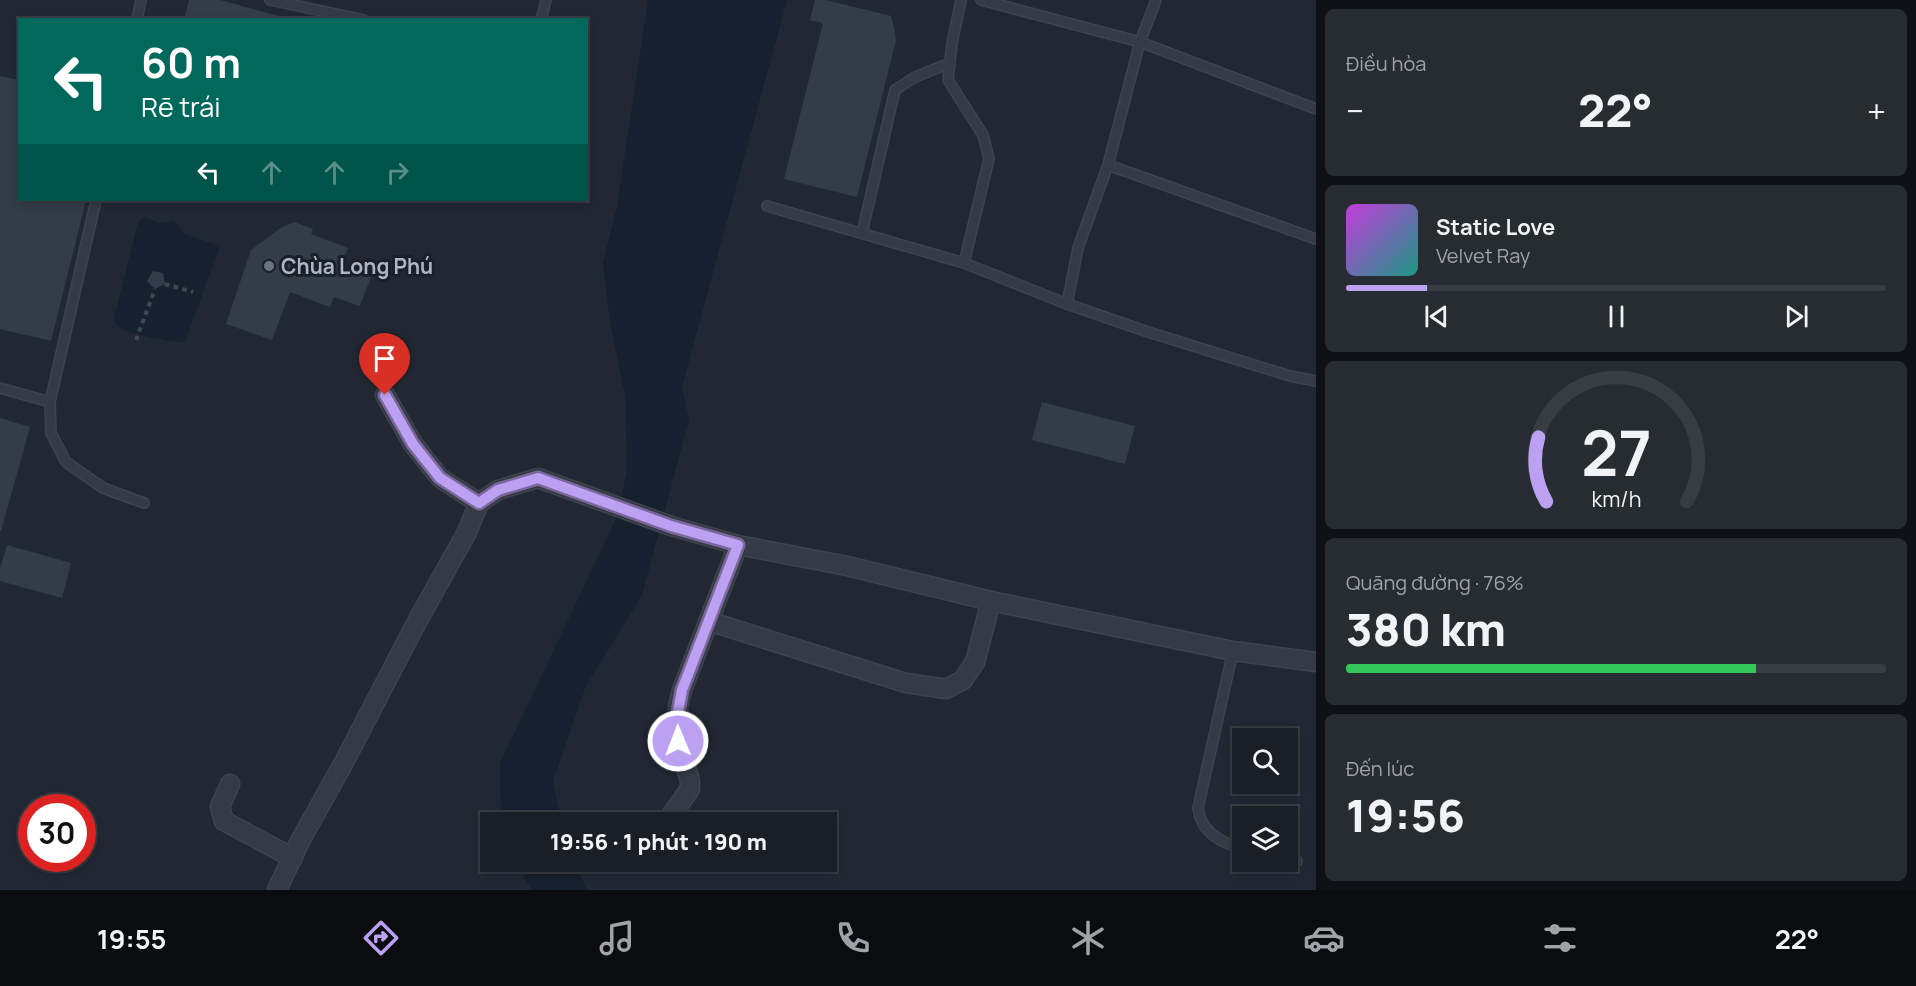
<!DOCTYPE html>
<html lang="vi">
<head>
<meta charset="utf-8">
<style>
  :root { --surface:#1a1e26; --page:#272b32; --text:#f1f3f6; --muted:#9fa2a7; --line:#383c43; --accent:#bca0f2 }
  body { margin:0; font-family:Manrope,sans-serif; background:var(--page); color:var(--text); height:100vh; display:flex; flex-direction:column; font-size:22px; white-space:nowrap }
  * { box-sizing:border-box; margin:0 }
  p { font-size:20px; color:var(--muted) }
  .icon { flex:none; width:33px; height:33px; fill:none; stroke:currentColor; stroke-width:2; stroke-linecap:round; stroke-linejoin:round }
  .map { position:relative; flex:1; overflow:hidden }
  .side { display:flex; flex-direction:column; gap:9px; padding:9px; background:#0e1015; width:600px }
  .side>* { flex:none }
  .top-card { position:absolute; left:18px; top:18px; width:570px; height:183px; border-radius:0px; box-shadow:0 3px 9px #0003,0 0 0 2px var(--line); background:#00695c; color:#fff; overflow:hidden }
  .controls { position:absolute; left:1232px; top:728px; display:grid; gap:12px }
  .controls a { display:grid; place-items:center; width:66px; height:66px; border-radius:0px; background:var(--surface); box-shadow:0 3px 9px #0003,0 0 0 2px var(--line); font-size:30px }
  .speed { position:absolute; left:18px; top:794px; display:flex; gap:12px; font-size:30px; font-weight:700; text-align:center }
  .speed>* { display:grid; place-content:center; width:78px; height:78px; border-radius:50%; background:var(--surface); box-shadow:0 3px 9px #0003,0 0 0 2px var(--line); line-height:1 }
  .speed .limit { border:9px solid #d22; background:#fff; color:#111 }
  .pin { position:absolute; display:grid; place-items:center; width:51px; height:51px; color:#fff; margin:-62px -26px; border-radius:50% 50% 50% 0; rotate:-45deg; box-shadow:0 0 6px #0007 }
  .pin .icon { rotate:45deg }
  .me { position:absolute; width:66px; margin:-33px; rotate:359deg; stroke-linejoin:round; filter:drop-shadow(0 0 4px #0008) }
  .turn { display:flex; align-items:center; gap:21px; height:126px; padding:0 24px; font-size:27px }
  .turn .icon { width:78px; height:78px; stroke-width:2.5 }
  .turn b { display:block; font-size:42px; line-height:51px }
  .lanes { display:flex; align-items:center; height:57px; padding:0 24px; background:#0003; justify-content:center; gap:30px; direction:ltr }
  .lanes .off { opacity:.35 }
  .big { font-size:45px; font-weight:800; line-height:1.1 }
  .side .widget { flex:1; display:flex; flex-direction:column; justify-content:center; gap:9px; min-width:0; padding:0 21px; border-radius:9px; background:var(--page) }
  .side .dial { align-items:center; gap:0 }
  .dial svg { height:156px; overflow:visible; fill:none; stroke:var(--line); stroke-width:7; stroke-linecap:round; text-anchor:middle }
  .dial text { fill:var(--text); stroke:none }
  .song { display:flex; align-items:center; gap:18px }
  .cover { width:72px; height:72px; border-radius:9px; background:linear-gradient(135deg,hsl(290 70% 55%),hsl(170 70% 35%)) }
  .played { height:6px; border-radius:3px; background:linear-gradient(90deg,var(--accent) 15%,var(--line) 15%) }
  .keys { display:flex; justify-content:space-around; direction:ltr }
  .heat { display:flex; justify-content:space-between; align-items:center; font-size:33px; direction:ltr }
  .charge { height:9px; border-radius:4px; background:linear-gradient(90deg,#34c759 76%,var(--line) 0) }
  .trip { position:absolute; left:480px; top:812px; width:357px; height:60px; border-radius:0px; background:var(--surface); box-shadow:0 3px 9px #0003,0 0 0 2px var(--line); font-weight:800; line-height:60px; text-align:center }
  .menu { display:flex; height:96px; justify-content:space-around; align-items:center; background:#0a0c0f; color:var(--muted) }
  .menu .icon { width:42px; height:42px }
  .menu .selected { color:var(--accent) }
  .menu b { font-size:27px; color:var(--text) }
  main { display:flex; flex:1; min-height:0 }
  .map>svg:first-child { display:block }
  .water { fill:#17202f }
  .building { fill:#343c4a }
  .lines { fill:none; stroke-linecap:round; stroke-linejoin:round }
  .lane-casing { stroke:#3e444e; stroke-width:12 }
  .street-casing { stroke:#3e444e; stroke-width:21 }
  .path { stroke:#3c4b4d; stroke-width:4; stroke-dasharray:4.5 4.5; stroke-linecap:butt }
  .lane { stroke:#353a44; stroke-width:9 }
  .street { stroke:#353a44; stroke-width:18 }
  .route-casing { stroke:#7a689d; stroke-width:15 }
  .route { stroke:#bca0f2; stroke-width:10 }
  .worship-dot { fill:#6b7280; stroke:#1a2029; stroke-width:2 }
  .labels { text-anchor:middle; dominant-baseline:central; stroke-width:6; stroke-linejoin:round; paint-order:stroke }
  .poi-label { font-size:21px; font-weight:bold; fill:#afb5c1; stroke:#1a2029; text-anchor:start }
</style>
</head>
<body>
<main>
<div class="map">
<svg width="1316" height="890" viewBox="0 0 1316 890">
  <rect width="100%" height="100%" fill="#222833"/>
  <g class="water">
    <path d="M648,0h139l-105,387 7,33 -47,175 -56,91 -33,95 8,41h-60l-1,-59 115,-242 12,-49 -2,-77 -15,-72 -7,-61 14,-56z"/>
    <path d="M145,217l14,6 13,-2 5,2 7,11 36,12 -35,96c-13,0 -56,-8 -66,-15 -4,-3 -3,-4 -5,-8l24,-97z"/>
    <path d="M514,861h58l16,29h-56z"/>
  </g>
  <g class="building">
    <path d="M189,0h31l73,20h-109z"/>
    <path d="M815,0h11l65,16 4,16 1,8 -39,157 -73,-18 39,-156 -13,-3z"/>
    <path d="M0,76l20,4v120h66l-35,141 -51,-12z"/>
    <path d="M294,222l19,7 -2,5 37,14 -7,18 30,11 -11,29 -26,-9 -4,10 -40,-15 -18,48 -46,-16 25,-74 28,-21z"/>
    <path d="M153,271l10,2 2,11 -10,5 -8,-8z"/>
    <path d="M1042,402l93,24 -10,38 -93,-24z"/>
    <path d="M0,418l30,9 -29,104h-1z"/>
    <path d="M7,545l64,18 -9,35 -62,-17v-12z"/>
  </g>
  <g class="lines">
    <defs>
      <g id="lane">
        <path d="M270,0l94,20"/>
        <path d="M961,0l-9,43 -4,37 35,55 6,24 -25,104"/>
        <path d="M981,0l159,42 176,67"/>
        <path d="M137,20l4,-20"/>
        <path d="M541,20l5,-20"/>
        <path d="M1108,165l208,74"/>
        <path d="M96,200l-46,202 1,31 15,29 37,26 41,15"/>
        <path d="M767,206l197,57 103,41 78,27 145,45 26,5"/>
        <path d="M862,233l33,-143 20,-13 35,-14"/>
        <path d="M1067,304l11,-56 30,-83 32,-123 16,-42"/>
        <path d="M0,388l50,14"/>
        <path d="M1233,651l-35,157c3,24 23,35 44,40"/>
        <path d="M1287,858l10,3"/>
      </g>
      <g id="street">
        <path d="M385,395l28,49 27,34 39,25"/>
        <path d="M708,621l198,62 40,6 17,-9 12,-18 16,-61"/>
        <path d="M230,784l-10,23 4,14 69,37"/>
        <path d="M672,814l18,-25v-8l-12,-40v-35l4,-16 56,-145"/>
        <path d="M277,890l23,-49 43,-77 76,-146 47,-84 13,-31 19,-13 40,-12 133,48 67,19 109,21 144,35 242,50 83,11"/>
      </g>
    </defs>
    <use href="#lane" class="lane-casing"/>
    <use href="#street" class="street-casing"/>
    <g class="path">
      <path d="M165,284l28,8"/>
      <path d="M136,340l19,-51"/>
    </g>
    <use href="#lane" class="lane"/>
    <use href="#street" class="street"/>
  </g>
  <g class="lines">
    <defs>
      <path id="route" d="M385,395l28,49 27,34 39,25 19,-13 40,-12 133,48 67,19 -56,145 -6,32 2,19"/>
    </defs>
    <use href="#route" class="route-casing"/>
    <use href="#route" class="route"/>
  </g>
  <circle class="worship-dot" cx="269" cy="266" r="6"/>
  <g class="labels">
    <g class="poi-label">
      <text x="281" y="266">Chùa Long Phú</text>
    </g>
  </g>
</svg>
<div class="controls">
<a><svg class="icon" aria-label="search" viewBox="0 0 24 24"><circle cx="10" cy="10" r="6"/><path d="M15 15l6 6"/></svg></a>
<a><svg class="icon" aria-label="layers" viewBox="0 0 24 24"><path d="M12 4l9 5-9 5-9-5zM3 14l9 5 9-5"/></svg></a>
</div>
<div class="speed"><div class="limit">30</div></div>
<div class="pin" style="left:385px;top:395px;background:#d93025"><svg class="icon" aria-label="arrive" viewBox="0 0 24 24"><path d="M6 21V4h12l-3 4 3 4H6"/></svg></div>
<svg class="me" style="left:678px;top:741px" viewBox="-20 -20 40 40"><circle r="17" fill="#bca0f2" stroke="#fff" stroke-width="3"/><path d="M0-11L8 9 0 5-8 9z" fill="#fff"/></svg>
<div class="trip">19:56 · 1 phút · 190 m</div>
<div class="top-card">
<div class="turn"><svg class="icon" aria-label="left" viewBox="0 0 24 24"><path d="M17 20v-9H6M10 6l-5 5 5 5"/></svg><div><b>60 m</b>Rẽ trái</div></div>
<div class="lanes"><svg class="icon" aria-label="left" viewBox="0 0 24 24"><path d="M17 20v-9H6M10 6l-5 5 5 5"/></svg><svg class="icon off" aria-label="ahead" viewBox="0 0 24 24"><path d="M12 20V5M6 11l6-6 6 6"/></svg><svg class="icon off" aria-label="ahead" viewBox="0 0 24 24"><path d="M12 20V5M6 11l6-6 6 6"/></svg><svg class="icon off" aria-label="right" viewBox="0 0 24 24"><path d="M7 20v-9h11M14 6l5 5-5 5"/></svg></div>
</div>
</div>
<section class="side">
<div class="widget"><p>Điều hòa</p>
<div class="heat"><a>−</a><b class="big">22°</b><a>+</a></div>
</div>
<div class="widget">
<div class="song"><i class="cover"></i><div><b>Static Love</b><p>Velvet Ray</p></div></div>
<div class="played"></div>
<div class="keys"><svg class="icon" aria-label="previous" viewBox="0 0 24 24"><path d="M18 5L8 12l10 7zM5 5v14"/></svg><svg class="icon" aria-label="pause" viewBox="0 0 24 24"><path d="M8 5v14M16 5v14"/></svg><svg class="icon" aria-label="next" viewBox="0 0 24 24"><path d="M6 5l10 7-10 7zM19 5v14"/></svg></div>
</div>
<div class="widget dial"><svg viewBox="0 0 100 80">
<path d="M14 69A42 42 0 1 1 86 69"/>
<path d="M14 69A42 42 0 0 1 10 36" stroke="#bca0f2"/>
<text x="50" y="56" font-size="32" font-weight="700">27</text>
<text x="50" y="72" font-size="11">km/h</text>
</svg></div>
<div class="widget"><p>Quãng đường · 76%</p><b class="big">380 km</b><div class="charge"></div></div>
<div class="widget"><p>Đến lúc</p><b class="big">19:56</b></div>
</section>
</main>
<nav class="menu">
<b>19:55</b>
<svg class="icon selected" aria-label="directions" viewBox="0 0 24 24"><path d="M12 3l9 9-9 9-9-9zM9 14v-3h6M13 9l2 2-2 2"/></svg>
<svg class="icon" aria-label="music" viewBox="0 0 24 24"><path d="M9 18V5l10-2v13"/><circle cx="6" cy="18" r="3"/><circle cx="16" cy="16" r="3"/></svg>
<svg class="icon" aria-label="phone" viewBox="0 0 24 24"><path d="M5 4h4l2 5-3 2q2 4 5 5l2-3 5 2v4C11 20 4 13 5 4z"/></svg>
<svg class="icon" aria-label="climate" viewBox="0 0 24 24"><path d="M12 3v18M4 7l16 10M4 17L20 7"/></svg>
<svg class="icon" aria-label="car" viewBox="0 0 24 24"><path d="M5 17H2v-5l4-1 3-4h7l3 4 3 1v5h-3M9 17h6M6 11h13"/><circle cx="7" cy="17" r="2"/><circle cx="17" cy="17" r="2"/></svg>
<svg class="icon" aria-label="filters" viewBox="0 0 24 24"><path d="M4 7h16M4 17h16"/><circle cx="9" cy="7" r="2"/><circle cx="15" cy="17" r="2"/></svg>
<b>22°</b>
</nav>
</body>
</html>
